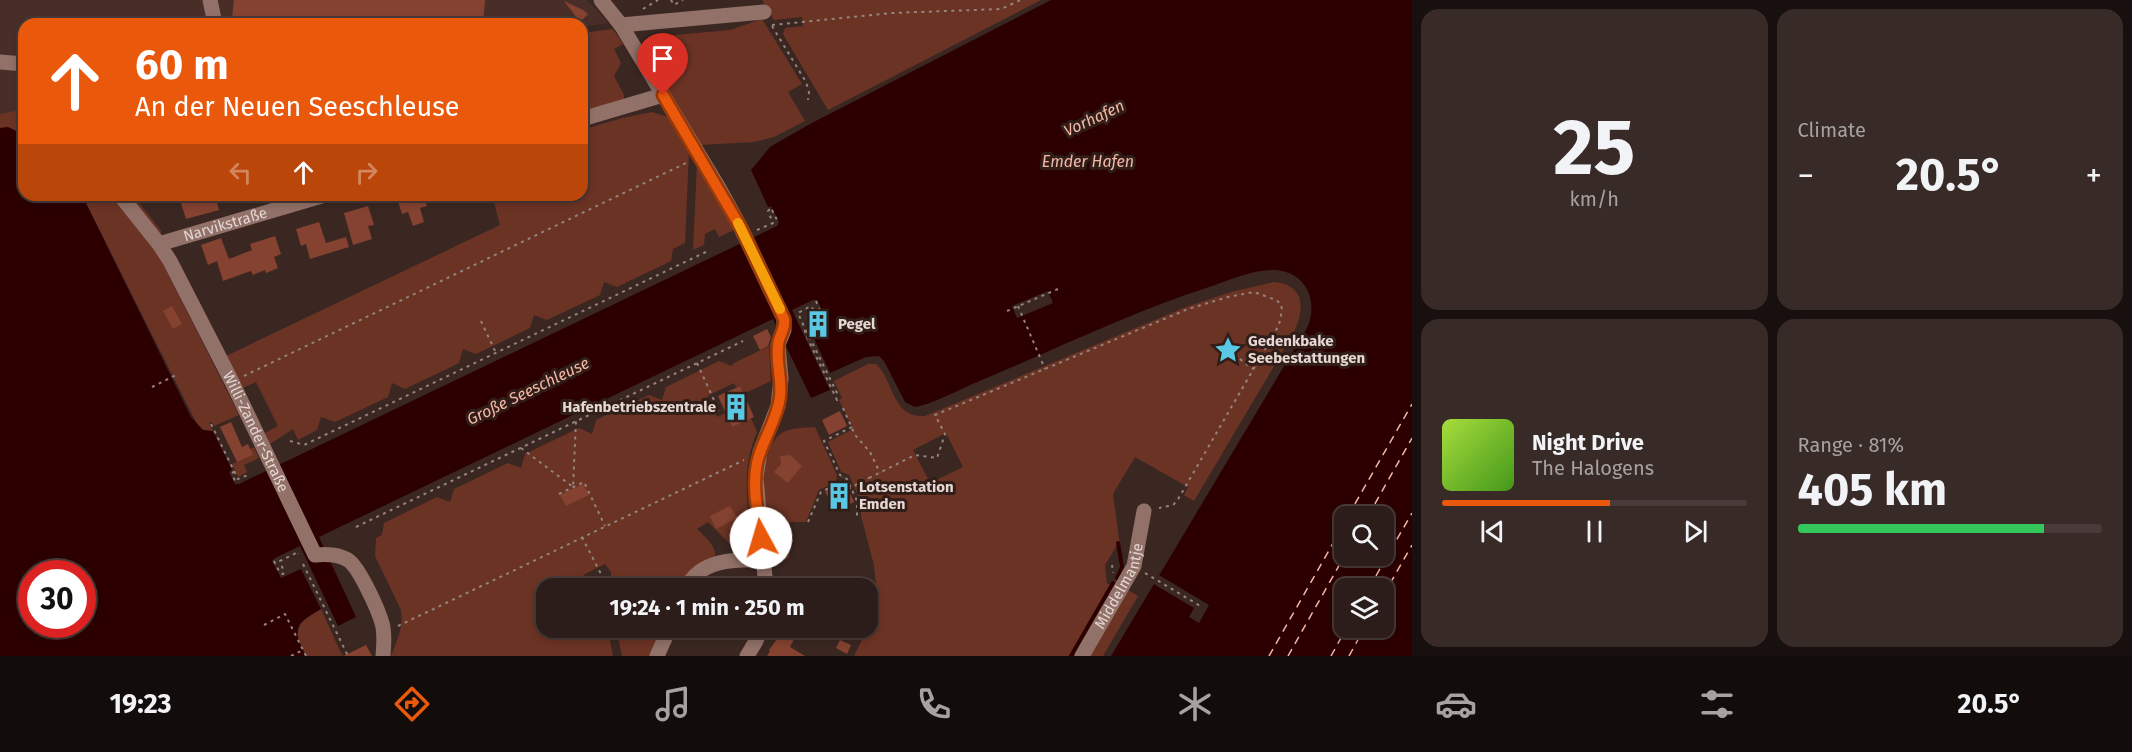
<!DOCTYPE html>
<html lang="en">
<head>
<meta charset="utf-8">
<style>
  :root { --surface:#2c1d1a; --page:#382a27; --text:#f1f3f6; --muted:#a6a2a2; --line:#483b39; --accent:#ea580c }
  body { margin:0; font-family:"Fira Sans",sans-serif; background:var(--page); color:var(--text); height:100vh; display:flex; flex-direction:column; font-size:22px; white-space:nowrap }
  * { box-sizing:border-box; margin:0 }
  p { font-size:20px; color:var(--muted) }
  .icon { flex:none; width:33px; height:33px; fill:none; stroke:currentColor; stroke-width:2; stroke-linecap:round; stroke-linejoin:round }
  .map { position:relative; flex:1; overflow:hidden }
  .panel { display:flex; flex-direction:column; gap:9px; padding:9px; background:#18100e; width:720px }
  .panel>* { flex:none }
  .banner { position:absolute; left:18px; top:18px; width:570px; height:183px; border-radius:18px; box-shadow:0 3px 9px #0003,0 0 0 2px var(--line); background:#ea580c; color:#fff; overflow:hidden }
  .buttons { position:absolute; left:1334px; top:506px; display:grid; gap:12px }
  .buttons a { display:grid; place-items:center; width:60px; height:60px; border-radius:12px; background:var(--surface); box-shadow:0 3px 9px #0003,0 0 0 2px var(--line); font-size:30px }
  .speed { position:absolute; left:18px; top:560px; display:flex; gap:12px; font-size:30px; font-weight:700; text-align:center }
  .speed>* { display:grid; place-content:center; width:78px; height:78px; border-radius:50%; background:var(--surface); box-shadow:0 3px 9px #0003,0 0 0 2px var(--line); line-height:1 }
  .speed .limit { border:9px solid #d22; background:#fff; color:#111 }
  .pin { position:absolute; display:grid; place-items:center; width:51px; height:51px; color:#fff; margin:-62px -26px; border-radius:50% 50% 50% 0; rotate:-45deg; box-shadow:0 0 6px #0007 }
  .pin .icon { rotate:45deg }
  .me { position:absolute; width:66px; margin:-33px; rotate:354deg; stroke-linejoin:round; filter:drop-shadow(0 0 4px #0008) }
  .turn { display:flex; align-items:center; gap:21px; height:126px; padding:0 18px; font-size:27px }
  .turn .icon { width:78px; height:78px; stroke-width:2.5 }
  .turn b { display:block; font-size:42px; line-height:51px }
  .lanes { display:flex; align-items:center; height:57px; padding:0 18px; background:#0003; justify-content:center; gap:30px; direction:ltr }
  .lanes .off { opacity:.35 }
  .big { font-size:45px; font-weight:700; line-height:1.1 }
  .panel .card { flex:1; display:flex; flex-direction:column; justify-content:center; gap:9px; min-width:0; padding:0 21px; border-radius:18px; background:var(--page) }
  .panel .dial { align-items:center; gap:0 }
  .dial b { font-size:78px; line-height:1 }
  .song { display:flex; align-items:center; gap:18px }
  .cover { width:72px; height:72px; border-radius:9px; background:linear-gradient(135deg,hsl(80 70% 55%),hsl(100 70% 35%)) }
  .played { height:6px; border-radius:3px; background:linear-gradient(90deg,var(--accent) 55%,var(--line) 55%) }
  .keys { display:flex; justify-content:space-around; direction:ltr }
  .heat { display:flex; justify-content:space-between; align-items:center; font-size:33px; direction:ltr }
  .charge { height:9px; border-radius:4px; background:linear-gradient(90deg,#34c759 81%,var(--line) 0) }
  .panel .tiles { flex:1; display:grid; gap:9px; grid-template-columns:repeat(2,1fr) }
  .trip { position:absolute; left:536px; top:578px; width:342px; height:60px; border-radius:18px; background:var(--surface); box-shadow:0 3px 9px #0003,0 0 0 2px var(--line); font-weight:700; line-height:60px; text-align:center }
  .tabs { display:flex; height:96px; justify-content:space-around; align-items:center; background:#120c0a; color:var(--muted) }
  .tabs .icon { width:42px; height:42px }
  .tabs .current { color:var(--accent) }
  .tabs b { font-size:27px; color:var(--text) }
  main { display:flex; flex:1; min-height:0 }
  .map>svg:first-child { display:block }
  .built { fill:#492e28 }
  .green { fill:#6b3324; fill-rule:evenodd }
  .water { fill:#2c0000; fill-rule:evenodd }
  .pier { fill:#3b2722 }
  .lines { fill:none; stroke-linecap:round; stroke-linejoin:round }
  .stream { stroke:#2c0000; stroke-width:4 }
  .ferry { stroke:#f4b7a5; stroke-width:1.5; stroke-dasharray:8 6; stroke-linecap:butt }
  .building { fill:#854230 }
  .path { stroke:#94837f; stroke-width:2; stroke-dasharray:3 4.5; stroke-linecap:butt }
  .minor { stroke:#917168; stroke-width:15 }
  .path-bridge { stroke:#94837f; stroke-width:2; stroke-dasharray:3 4.5; stroke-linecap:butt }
  .route-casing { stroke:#983908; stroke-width:15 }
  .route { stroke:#ea580c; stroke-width:10 }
  .slow { stroke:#f59e0b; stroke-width:10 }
  .labels { text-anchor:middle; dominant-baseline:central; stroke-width:6; stroke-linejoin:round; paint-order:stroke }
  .street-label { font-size:15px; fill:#e5d7d4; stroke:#311e18 }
  .poi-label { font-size:15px; font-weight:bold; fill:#e5d7d4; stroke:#311e18; text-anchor:start }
  .water-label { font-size:16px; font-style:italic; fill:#f4b7a5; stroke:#311e18 }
</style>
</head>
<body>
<main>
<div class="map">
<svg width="1412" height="656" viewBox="0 0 1412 656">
  <rect width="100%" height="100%" fill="#3b2722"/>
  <path class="built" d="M0,0h586l7,6 15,17 -26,4v-3h-558v85l-24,5z"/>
  <g class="green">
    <path d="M762,0h279l-213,110 -45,-76 2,-6 18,-2 -1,-9 -28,3z"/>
    <path d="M762,19l40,65 -14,8 17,29 -31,16 -20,5 -54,3 -56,-94 20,-15 66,-6z"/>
    <path d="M613,29l10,15 -9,5 7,14 -7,13 10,19v7l-42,12v-81z"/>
    <path d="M24,109v26l-16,-8 -8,1v-14z"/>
    <path d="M652,112l16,5 21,34 -4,92 -12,6 -2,12 -54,26 -13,-5 -4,13 -53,25 -13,-5 -4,13 -54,26 -13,-5 -4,14 -54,26 -13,-6 -4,14 -53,25 -14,-5 -4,13 -19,10 -5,-11 -23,15 -5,-11 13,-7 -22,-44 -13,6 -17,-32 274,-131 -8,-30h90v-65l40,-12z"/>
    <path d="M697,164l37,66 -15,7 -4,-8 -10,5 -1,11 -11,5z"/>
    <path d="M82,195h51l28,36 3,35 75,149 -25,11 -2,-4 -3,1 4,8h-6l-8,-3z"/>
    <path d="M1274,282c32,3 31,28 19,52l-99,167 -10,-6 4,-8 -53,-30 -22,37 10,75 -5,9 -2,-1 4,-8 -3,-24 -12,20 2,19 7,1 -41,71h-219l15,-31 6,-24 1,-15 -2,-21 -13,-49v-14l-12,-27 -8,-3 -13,-30 25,-13 -14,-29 3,-2 -8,-17 34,-17h8c19,18 15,54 49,52l261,-109 45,-15zM946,433l17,34 -33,16 -17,-33z"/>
    <path d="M769,346l2,35 -28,13 -3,-8 -4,1 -2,-4 -27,13 10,21 9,-4 25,5 6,14c-16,37 -10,72 -5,110 -3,7 -9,10 -16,8l-28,-28 -11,7c8,8 20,17 18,29l-34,30h-70v-16l-6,-8 -42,21 1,3h-18v39h61l6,29h-222c6,-16 13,-29 10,-46l-26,-54 1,-18 6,-3 2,-12 53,-26 13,5 4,-13 54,-26 13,5 4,-14 54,-26 13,6 4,-14 53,-25 13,5 4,-13 53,-26 13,5 2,-3z"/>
    <path d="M815,427l22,48 -1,7 -17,8 -13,32h-17v36l-19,1c-3,-30 -17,-108 12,-126 9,-6 23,-5 33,-6z"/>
    <path d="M254,447l5,11 -15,7 3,7 -9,5 -6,-13 20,-9 -2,-6z"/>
    <path d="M1128,590l10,6 -35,60h-12l-1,-1z"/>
    <path d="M321,609l19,42 3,5h-37l-9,-19 4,-17z"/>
    <path d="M616,627h48l-13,29h-29z"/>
  </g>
  <path class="water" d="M1051,0h361v656h-301l197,-330c10,-26 -2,-54 -33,-56 -21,-1 -45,10 -66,17 -77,25 -151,61 -227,93 -18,7 -48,24 -67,27l-10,-5 -21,-41 -5,-5 -13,1 -36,16 -20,-43 15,-7 -3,-4 3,-2 -8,-17h-4l-21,10 38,80 -19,8 -38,-79 -454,218 37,80 -18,9 -38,-80 -25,12 -3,3 9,17 20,-9 20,40c-27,16 -29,19 -15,47h-306v-528l8,-1 16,8v60h58l109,222 12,13 10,1 19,39 -3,2 6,12h4l538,-258 2,-4 -8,-16 -3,1 -17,-37 19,-23 38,-22zM1344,516h39v39h-39zM32,573h50v51h-50zM1344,588h39v39h-39z"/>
  <g class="pier">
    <path d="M1048,291l5,12 -36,15 -5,-12z"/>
    <path d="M1157,574l52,31 -10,18 -10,-6 5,-9 -42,-25z"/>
  </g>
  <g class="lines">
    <g class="stream">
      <path d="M1117,578l5,-11 -4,-24"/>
      <path d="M1071,656l42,-73"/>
    </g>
    <g class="ferry">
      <path d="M1348,516l64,-112"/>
      <path d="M1368,516l44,-78"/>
      <path d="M1369,588l43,-75"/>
      <path d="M1383,596l29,-51"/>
      <path d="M1269,656l75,-132"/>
      <path d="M1288,656l57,-101"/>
      <path d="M1331,656l16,-29"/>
      <path d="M1349,656l16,-29"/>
    </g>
  </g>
  <g class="building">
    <path d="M234,0h251l-2,24h-198l-53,-5z"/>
    <path d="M564,1l19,9 5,4 -8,8z"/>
    <path d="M196,195h19l4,15 -33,9 -6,-19z"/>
    <path d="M396,195h27l4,11 -7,2 4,14 -11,4 -5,-14 -6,2z"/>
    <path d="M368,206l6,19 -6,1 4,13 -19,6 -9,-32z"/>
    <path d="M319,222l7,21 20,-6 3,10 -39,12 -4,-15 -5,2 -5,-17z"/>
    <path d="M275,236l6,18 -7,3 4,11 -12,5 -1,-3 -12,5 -2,-4 -28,10 -6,-20 -9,4 -7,-20 20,-7 8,21 23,-9 -2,-6z"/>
    <path d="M172,306l10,18 -9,5 -10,-18z"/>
    <path d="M767,329l4,8 -3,9 -8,4 -7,-14z"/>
    <path d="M740,386l14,31 -22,10 -14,-31z"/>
    <path d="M840,411l7,15 -18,9 -7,-15z"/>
    <path d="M231,422l11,25 6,-3 5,11 -16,7 -17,-35z"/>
    <path d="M790,455l12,11 -14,17 -14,-11 7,-8 -1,-8z"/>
    <path d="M845,482l9,20 -20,9 -9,-20z"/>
    <path d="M583,484l6,11 -23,11 -6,-11z"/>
    <path d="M730,506l7,12 -21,11 -6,-13z"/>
    <path d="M583,575l7,13h-33z"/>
    <path d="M782,632l12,7 -4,8 15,9h-38l3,-5 -1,-1z"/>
    <path d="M840,640l11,5 -4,9 -11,-6z"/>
    <path d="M366,645l6,11h-29z"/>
  </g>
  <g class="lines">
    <g class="path">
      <path d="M671,0l3,5 9,-5"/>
      <path d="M643,9l15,-9"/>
      <path d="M772,25l120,-12 109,-4 20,-9"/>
      <path d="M772,26l34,56 3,10 -1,8"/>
      <path d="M772,210l6,12"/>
      <path d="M757,230l16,-7 -5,-12 2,-2 2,1"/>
      <path d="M816,301l6,14 -1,3 -3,-1 -7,-11 -13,7 7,16v4l32,67 2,-3"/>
      <path d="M1018,306l27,63"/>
      <path d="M1007,311l51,-22"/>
      <path d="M481,321l15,32"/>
      <path d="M806,330l33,67"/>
      <path d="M1228,350l25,19"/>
      <path d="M697,363l22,48"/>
      <path d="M244,376l444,-214"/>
      <path d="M152,387l24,-12"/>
      <path d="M843,408l12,27 15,17 10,21"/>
      <path d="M211,424l27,55 10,-4"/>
      <path d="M852,427l-28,14 16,34 7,4 10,22v17"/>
      <path d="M290,441l14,4 406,-195"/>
      <path d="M521,448l52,39 3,-66"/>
      <path d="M234,471l-2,3 4,9"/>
      <path d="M869,478l46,-23 22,3 8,-24 -10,-19 253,-106 40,-12 26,-5 22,8 5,4 1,6 -3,15 -102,176 -4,4 -14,3"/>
      <path d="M559,494l25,-12 21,44"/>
      <path d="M808,522l13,-30 20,-10 2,-5"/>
      <path d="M356,527l387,-186"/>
      <path d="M582,537l18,35 3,14"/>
      <path d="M274,561l6,12 3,1 1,-2 -4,-11 18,-9v2"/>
      <path d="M303,564l45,92"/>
      <path d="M1112,565l1,8"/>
      <path d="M1145,573l57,34"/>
      <path d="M264,625l21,-11 21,42"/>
      <path d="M398,626l346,-166"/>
      <path d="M291,656l12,-6"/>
    </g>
    <g class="minor">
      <path d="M210,0l5,24"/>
      <path d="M601,0l20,25 98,163 22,40 43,91v11l-6,15 3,34 -3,27 -18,46 -4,26 10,110"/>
      <path d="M621,25l143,-13"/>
      <path d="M0,62l24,2"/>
      <path d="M582,119l81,-24"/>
      <path id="s1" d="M120,195l39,49 11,17 62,121 83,173c12,-1 23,-1 33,5 11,7 30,49 34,63 3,10 2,22 1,33"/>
      <path id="s2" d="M159,244l166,-49"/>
      <path d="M687,588c12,-29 50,-29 77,-28"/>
      <path d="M657,656l13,-29"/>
      <path d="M747,656l9,-15 5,-14"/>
      <path id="s3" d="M1082,656l52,-90 10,-55"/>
    </g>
    <path class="path-bridge" d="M848,489l21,-11"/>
  </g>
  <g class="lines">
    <defs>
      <path id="route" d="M663,95l78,133 43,91c2,11 -6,17 -6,27 -2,17 4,33 2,51 -3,24 -18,43 -23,66 -5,24 1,50 4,75"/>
    </defs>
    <use href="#route" class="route-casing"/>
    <use href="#route" class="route"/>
    <path class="slow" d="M738,223l42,86"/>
  </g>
  <defs>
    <symbol id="building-bare" viewBox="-9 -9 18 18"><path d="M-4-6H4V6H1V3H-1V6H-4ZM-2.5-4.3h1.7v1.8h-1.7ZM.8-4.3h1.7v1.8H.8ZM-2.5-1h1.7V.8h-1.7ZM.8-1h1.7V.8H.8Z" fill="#58c8e4" stroke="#311e18" stroke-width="2.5" paint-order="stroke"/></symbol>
    <symbol id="sight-bare" viewBox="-9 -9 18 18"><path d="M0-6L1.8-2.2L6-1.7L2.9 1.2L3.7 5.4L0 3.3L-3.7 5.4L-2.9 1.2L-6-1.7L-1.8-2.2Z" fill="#58c8e4" stroke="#311e18" stroke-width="2.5" paint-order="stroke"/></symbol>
  </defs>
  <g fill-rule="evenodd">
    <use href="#building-bare" x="799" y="305" width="38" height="38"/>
    <use href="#sight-bare" x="1209" y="331" width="38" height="38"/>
    <use href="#building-bare" x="717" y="388" width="38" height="38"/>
    <use href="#building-bare" x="820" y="477" width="38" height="38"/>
  </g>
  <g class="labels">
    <g class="street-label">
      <text stroke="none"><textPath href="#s2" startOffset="69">Narvikstraße</textPath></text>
      <text stroke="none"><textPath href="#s1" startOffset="274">Willi-Zander-Straße</textPath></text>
      <text stroke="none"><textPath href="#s3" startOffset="80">Middelmantje</textPath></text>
    </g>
    <g class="poi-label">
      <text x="838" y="324">Pegel</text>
      <text x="1248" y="341">Gedenkbake<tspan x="1248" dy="17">Seebestattungen</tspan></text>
      <text x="716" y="407" text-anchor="end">Hafenbetriebszentrale</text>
      <text x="859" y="487">Lotsenstation<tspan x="859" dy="17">Emden</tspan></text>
    </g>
    <g class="water-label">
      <text transform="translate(1094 118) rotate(-25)">Vorhafen</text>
      <text x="1088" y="161">Emder Hafen</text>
      <text transform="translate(528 391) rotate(-26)">Große Seeschleuse</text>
    </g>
  </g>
</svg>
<div class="buttons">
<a><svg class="icon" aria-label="search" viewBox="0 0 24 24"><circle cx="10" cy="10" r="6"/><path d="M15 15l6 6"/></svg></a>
<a><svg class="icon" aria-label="layers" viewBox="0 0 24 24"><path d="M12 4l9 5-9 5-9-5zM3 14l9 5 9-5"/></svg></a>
</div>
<div class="speed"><div class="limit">30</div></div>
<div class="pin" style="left:663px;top:95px;background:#d93025"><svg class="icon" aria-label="arrive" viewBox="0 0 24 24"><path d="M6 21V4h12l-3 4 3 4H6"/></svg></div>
<svg class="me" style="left:761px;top:538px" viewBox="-20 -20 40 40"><circle r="19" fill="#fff"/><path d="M0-13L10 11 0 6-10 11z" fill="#ea580c"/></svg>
<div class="trip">19:24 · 1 min · 250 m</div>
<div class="banner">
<div class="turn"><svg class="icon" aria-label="ahead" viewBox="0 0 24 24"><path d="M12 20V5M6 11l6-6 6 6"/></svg><div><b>60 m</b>An der Neuen Seeschleuse</div></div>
<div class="lanes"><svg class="icon off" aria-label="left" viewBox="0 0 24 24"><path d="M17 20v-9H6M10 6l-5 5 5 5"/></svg><svg class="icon" aria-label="ahead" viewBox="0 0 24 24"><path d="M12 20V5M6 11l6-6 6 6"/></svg><svg class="icon off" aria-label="right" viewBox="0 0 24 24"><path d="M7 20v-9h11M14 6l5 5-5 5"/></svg></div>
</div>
</div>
<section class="panel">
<div class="tiles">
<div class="card dial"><b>25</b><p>km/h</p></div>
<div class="card"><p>Climate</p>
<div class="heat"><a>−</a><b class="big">20.5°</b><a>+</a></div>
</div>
<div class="card">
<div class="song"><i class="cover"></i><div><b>Night Drive</b><p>The Halogens</p></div></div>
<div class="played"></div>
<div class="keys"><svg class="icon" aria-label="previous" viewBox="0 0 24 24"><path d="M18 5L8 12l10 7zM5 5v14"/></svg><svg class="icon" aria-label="pause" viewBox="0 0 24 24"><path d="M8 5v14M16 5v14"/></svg><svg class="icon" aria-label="next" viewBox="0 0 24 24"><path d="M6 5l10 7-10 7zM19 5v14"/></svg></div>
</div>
<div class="card"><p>Range · 81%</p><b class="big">405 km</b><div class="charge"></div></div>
</div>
</section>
</main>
<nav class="tabs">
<b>19:23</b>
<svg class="icon current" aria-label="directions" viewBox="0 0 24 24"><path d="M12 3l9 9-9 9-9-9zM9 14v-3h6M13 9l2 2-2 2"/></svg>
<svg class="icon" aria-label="music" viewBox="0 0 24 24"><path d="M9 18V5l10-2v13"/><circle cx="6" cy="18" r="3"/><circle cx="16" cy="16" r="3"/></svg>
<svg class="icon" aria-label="phone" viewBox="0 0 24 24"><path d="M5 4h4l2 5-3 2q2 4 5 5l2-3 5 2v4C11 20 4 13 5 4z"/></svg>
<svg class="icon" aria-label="climate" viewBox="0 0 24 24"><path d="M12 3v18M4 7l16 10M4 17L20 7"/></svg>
<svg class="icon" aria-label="car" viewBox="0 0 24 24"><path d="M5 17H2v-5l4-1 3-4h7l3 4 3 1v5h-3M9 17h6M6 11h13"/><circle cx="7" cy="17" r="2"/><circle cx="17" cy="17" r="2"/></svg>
<svg class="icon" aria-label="filters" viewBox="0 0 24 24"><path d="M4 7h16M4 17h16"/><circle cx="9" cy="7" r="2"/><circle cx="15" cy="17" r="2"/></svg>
<b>20.5°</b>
</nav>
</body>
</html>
